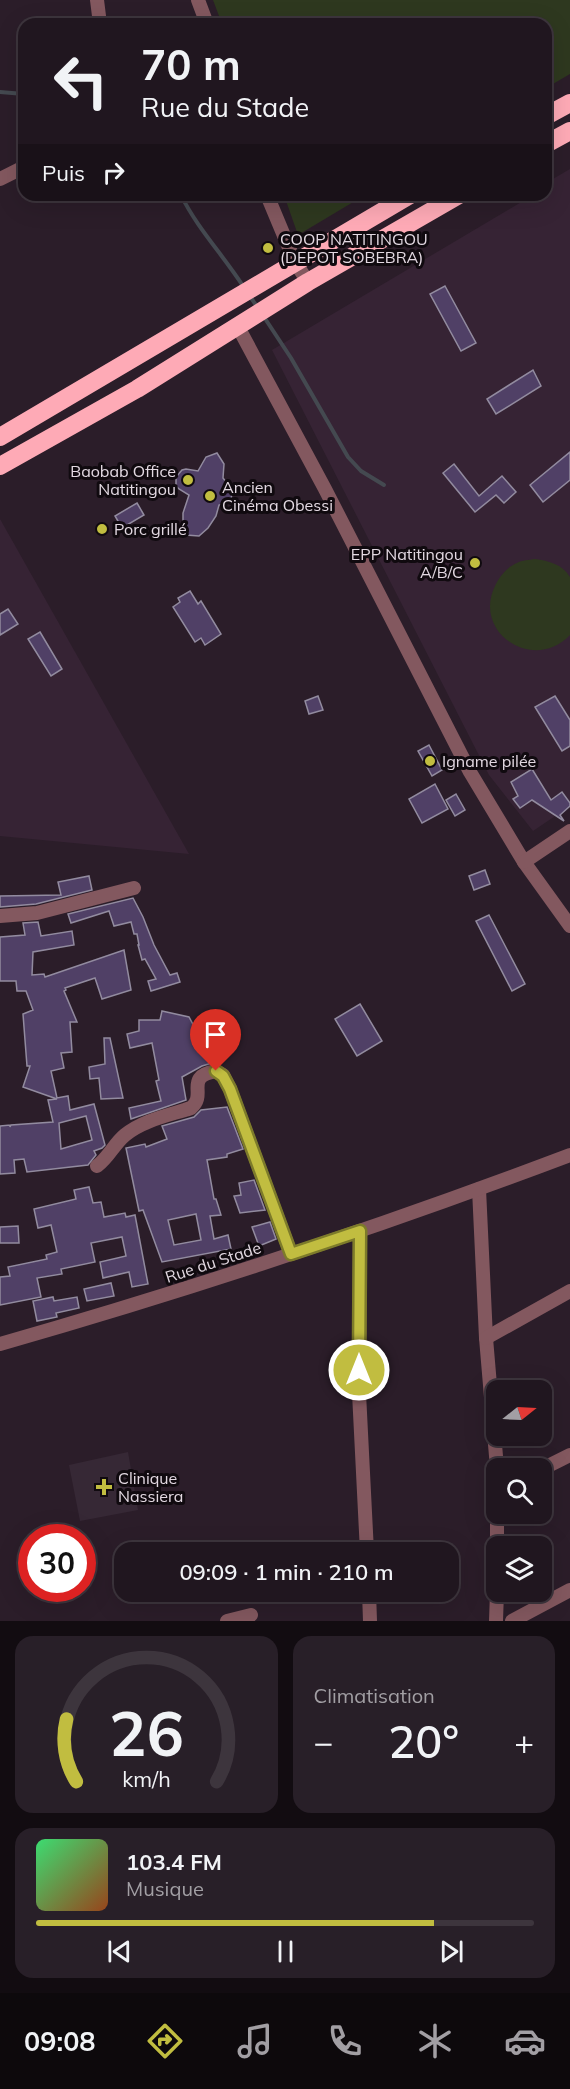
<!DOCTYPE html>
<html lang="fr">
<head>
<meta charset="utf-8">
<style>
  :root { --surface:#20161f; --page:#281f28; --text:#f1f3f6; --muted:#a29fa4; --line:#3d353d; --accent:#c1bd40 }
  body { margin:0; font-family:Mulish,sans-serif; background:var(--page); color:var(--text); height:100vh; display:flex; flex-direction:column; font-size:22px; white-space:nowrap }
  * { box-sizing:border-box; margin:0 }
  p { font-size:20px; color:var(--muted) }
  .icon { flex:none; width:33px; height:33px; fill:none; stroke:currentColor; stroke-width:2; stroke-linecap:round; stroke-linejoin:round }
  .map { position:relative; height:1621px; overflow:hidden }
  .sheet { display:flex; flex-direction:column; gap:15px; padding:15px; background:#120c11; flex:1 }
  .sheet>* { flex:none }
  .banner { position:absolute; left:18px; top:18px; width:534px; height:183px; border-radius:18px; box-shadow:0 6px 24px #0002,0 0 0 2px var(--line); background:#20161f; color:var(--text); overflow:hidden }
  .needle { width:39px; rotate:72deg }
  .tools { position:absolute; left:486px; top:1380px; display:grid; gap:12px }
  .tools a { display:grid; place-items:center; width:66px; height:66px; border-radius:12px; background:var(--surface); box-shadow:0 6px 24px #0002,0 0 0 2px var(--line); font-size:30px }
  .speed { position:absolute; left:18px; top:1524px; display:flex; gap:12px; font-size:30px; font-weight:700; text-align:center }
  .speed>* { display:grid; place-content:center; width:78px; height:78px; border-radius:50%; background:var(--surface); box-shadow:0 6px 24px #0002,0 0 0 2px var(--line); line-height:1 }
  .speed .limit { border:9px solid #d22; background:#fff; color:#111 }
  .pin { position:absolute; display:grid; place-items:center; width:51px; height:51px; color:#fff; margin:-62px -26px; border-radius:50% 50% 50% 0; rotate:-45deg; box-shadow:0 0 6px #0007 }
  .pin .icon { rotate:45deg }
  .me { position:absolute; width:66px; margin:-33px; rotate:0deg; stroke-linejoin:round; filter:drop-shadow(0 0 4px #0008) }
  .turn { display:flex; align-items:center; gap:21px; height:126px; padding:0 24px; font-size:27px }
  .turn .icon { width:78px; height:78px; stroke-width:2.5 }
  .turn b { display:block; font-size:42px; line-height:51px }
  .then { display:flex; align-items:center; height:57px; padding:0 24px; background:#0003; gap:12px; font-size:22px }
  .big { font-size:45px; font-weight:600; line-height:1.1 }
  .sheet .card { flex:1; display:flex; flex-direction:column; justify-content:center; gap:9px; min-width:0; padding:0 21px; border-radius:18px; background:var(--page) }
  .sheet .dial { align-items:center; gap:0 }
  .dial svg { height:156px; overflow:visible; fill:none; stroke:var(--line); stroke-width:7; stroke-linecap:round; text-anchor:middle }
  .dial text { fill:var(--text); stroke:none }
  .song { display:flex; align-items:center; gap:18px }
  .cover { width:72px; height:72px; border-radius:9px; background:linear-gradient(135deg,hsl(140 70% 55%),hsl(20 70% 35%)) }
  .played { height:6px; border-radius:3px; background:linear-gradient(90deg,var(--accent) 80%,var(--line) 80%) }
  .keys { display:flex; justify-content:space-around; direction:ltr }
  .heat { display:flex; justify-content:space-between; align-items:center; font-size:33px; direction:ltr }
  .sheet .tiles { flex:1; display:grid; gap:15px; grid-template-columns:1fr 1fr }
  .card:last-child { grid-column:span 2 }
  .trip { position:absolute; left:114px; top:1542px; width:345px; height:60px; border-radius:18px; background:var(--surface); box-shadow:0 6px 24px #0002,0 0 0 2px var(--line); font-weight:600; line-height:60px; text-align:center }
  .tabs { display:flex; height:96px; justify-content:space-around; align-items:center; background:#0d090c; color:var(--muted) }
  .tabs .icon { width:42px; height:42px }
  .tabs .on { color:var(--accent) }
  .tabs b { font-size:27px; color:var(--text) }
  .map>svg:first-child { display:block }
  .built { fill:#362334 }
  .medical { fill:#362835 }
  .green { fill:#2e381f }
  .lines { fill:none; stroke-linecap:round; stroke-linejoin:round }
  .stream { stroke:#444950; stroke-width:4 }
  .building { fill:#504066; stroke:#928b9f; stroke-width:1.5; fill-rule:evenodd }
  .street { stroke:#83585f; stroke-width:14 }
  .highway { stroke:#feaab6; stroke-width:18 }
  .route-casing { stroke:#7d7b2a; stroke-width:15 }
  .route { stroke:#c1bd40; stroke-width:10 }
  .poi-dot { fill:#c1bd40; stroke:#100a0f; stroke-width:2 }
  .labels { text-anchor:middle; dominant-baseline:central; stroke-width:6; stroke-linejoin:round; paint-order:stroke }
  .poi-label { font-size:16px; fill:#e3d9e2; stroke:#100a0f; text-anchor:start }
  .street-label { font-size:16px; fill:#e3d9e2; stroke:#100a0f }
</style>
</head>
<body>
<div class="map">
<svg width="570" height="1621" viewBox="0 0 570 1621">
  <rect width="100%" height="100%" fill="#2b1d29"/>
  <g class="built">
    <path d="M570,169v637l-37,25 -44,-56 -217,-425 251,-149 7,-6h16v-12z"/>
    <path d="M0,519l189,335 -189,-18z"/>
  </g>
  <path class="medical" d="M128,1452l10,58 -58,11 -11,-56z"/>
  <g class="green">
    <path d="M213,0h357v74l-24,14v-64h-324z"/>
    <path d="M284,195h81l-67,40z"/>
    <path d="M535,559c14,2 27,5 35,18v58c-36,38 -98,-2 -75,-49 4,-9 12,-19 22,-23 5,-3 12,-3 18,-4z"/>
  </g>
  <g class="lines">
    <g class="stream">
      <path d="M0,92l24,2"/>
      <path d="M181,195c16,33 42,60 62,91"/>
      <path d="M249,295l9,13"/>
      <path d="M264,317l27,41 57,99 13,14 23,14"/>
    </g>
  </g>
  <g class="building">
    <path d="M445,286l31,57 -15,8 -31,-57z"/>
    <path d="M533,370l8,16 -45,28 -9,-15z"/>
    <path d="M570,452v28l-27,22 -13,-17z"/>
    <path d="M217,453l7,11 -1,14 10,13 -3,11 -11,3 -3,11 -8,12 -9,8 -13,-1 -3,-9v-13l6,-18 -10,-6 -3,-3v-9l6,-7 4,-1 12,2 8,-14z"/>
    <path d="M454,464l25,32 23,-20 14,16 -12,11 -8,-8 -21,17 -32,-39z"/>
    <path d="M137,503l7,12 -22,13 -7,-12z"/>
    <path d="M190,591l8,13 3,-3 20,33 -16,11 -4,-7 -6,4 -22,-35 7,-5 -2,-4z"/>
    <path d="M8,609l10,15 -18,11v-21z"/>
    <path d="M40,632l22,37 -11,7 -23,-37z"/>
    <path d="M318,696l5,14 -14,4 -4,-13z"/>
    <path d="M555,696l15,24v26l-8,5 -27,-44z"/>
    <path d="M429,745l13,25 -10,6 -14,-25z"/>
    <path d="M532,769l19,31 11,-8 8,11v3l-10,9 4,6 -32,-21 -12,8 -7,-9 5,-3 -7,-14z"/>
    <path d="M435,784l13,25 -26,14 -13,-24z"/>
    <path d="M456,794l9,16 -10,6 -9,-16z"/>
    <path d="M485,870l5,14 -16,6 -5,-14z"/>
    <path d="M89,876l3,14 -56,14 -36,3v-11l61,-1 -3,-13z"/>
    <path d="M133,898l10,19 11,28 16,30 7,-2 3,9 -29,9 -3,-10 8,-2 -11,-20 -3,1 -4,-15h1l-2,-11h-3l-3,-12 -17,4 -5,-15 -38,12 -3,-9z"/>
    <path d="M489,915l36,69 -13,7 -36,-70z"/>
    <path d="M38,922l3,14 31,-5 2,14 -41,7 -1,23 12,-1 1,3 79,-27 7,40 -29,9 -7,-21 -30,10 1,2 -2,1 13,31h-7l2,30 -11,1 3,15 -13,3 6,27 11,-2 2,14 24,-6 11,41 -3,3 -8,3 2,4 -8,10 -61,7 -3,-13 -10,1 1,13 -15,1v-48l10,-1v2l1,-2 42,-3 -5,-22 9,-1 -34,-12 7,-21h-3l-4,-52 10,-4 -7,-19h-9l-1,-10h-16v-44l25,-2 -2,-12zM86,1116l6,24 -31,9 -2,-26z"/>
    <path d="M360,1004l22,37 -25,15 -22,-37z"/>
    <path d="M162,1011l27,6 6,11h1l16,35 -10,3 -20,11 4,23 -55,19 -2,-11 32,-7 -5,-20 3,-1 -7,-37 -22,5 -3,-14 12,-3v-11h21z"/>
    <path d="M104,1038h6l13,60 -22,1 -2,-21 -9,1 -1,-12 16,-3z"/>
    <path d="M227,1107l16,42 -16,5v3l-20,3 7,39h2l5,16 -11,1 4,23 14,-4 3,14 -69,13 -19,-52 -4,1 -13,-63 19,-4 1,3 21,-8 -5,-13 32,-9 7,-7zM196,1214l5,26 -27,5 -6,-25z"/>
    <path d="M254,1180l11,30 -25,3 -6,-17 7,-1 -2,-12z"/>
    <path d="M89,1187l4,16 8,-1 3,15 21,-4 1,4 9,-2 13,69 -16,3 -3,-15 -26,6 -3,-16 26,-6 -4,-19 -31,6 4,19 -34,7 1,5 -25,4 4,19 -41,8v-28l10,-1 -2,-9 39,-8 -1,-4 11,-3 -6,-27 -13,3 -4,-19 42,-10 -2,-9z"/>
    <path d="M270,1222l6,17 -17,7 -7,-19z"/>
    <path d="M18,1226l1,17h-19v-16z"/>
    <path d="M111,1283l3,13 -27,5 -3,-12z"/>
    <path d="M53,1297l1,4 23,-4 2,11 -23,5 1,4 -20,4 -4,-20z"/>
  </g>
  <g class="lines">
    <g class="street">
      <path d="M97,0l3,24"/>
      <path d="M198,0l9,24"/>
      <path d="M0,179l24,-12"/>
      <path d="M267,195l28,67 13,20"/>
      <path d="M237,325l88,164 145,283 54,90 46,64"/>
      <path d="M524,862l46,-31"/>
      <path d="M0,916l37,-3 97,-25"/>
      <path d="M97,1166c12,-9 17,-22 28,-31 18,-15 45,-20 66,-27 17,-14 -8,-31 25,-37l7,4 7,14 61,165"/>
      <path d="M479,1189l7,149 11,130"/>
      <path d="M360,1231l-1,162 8,159"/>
      <path d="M486,1338l84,-47"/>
      <path d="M0,1344c193,-55 382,-118 570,-189"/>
      <path d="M542,1469l28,-14"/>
      <path d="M497,1546v-32"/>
      <path d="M369,1592l1,29"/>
      <path d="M227,1621l24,-6"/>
      <path d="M496,1621l1,-29"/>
      <path d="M512,1621l58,-31"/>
    </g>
    <g class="highway">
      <path d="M546,116l24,-13"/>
      <path d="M546,144l24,-13"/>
      <path d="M0,437l410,-242"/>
      <path d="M0,466l137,-77 171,-107 151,-87"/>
    </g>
  </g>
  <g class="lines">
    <defs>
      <path id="route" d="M216,1071l7,5 7,13 61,165 69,-23 -1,139"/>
    </defs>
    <use href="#route" class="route-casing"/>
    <use href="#route" class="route"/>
  </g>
  <g class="poi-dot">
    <circle cx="268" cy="248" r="6"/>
    <circle cx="188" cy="480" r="6"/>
    <circle cx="210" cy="496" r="6"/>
    <circle cx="102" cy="529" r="6"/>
    <circle cx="475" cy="563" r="6"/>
    <circle cx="430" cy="761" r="6"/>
    <path d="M101 1478h6v6h6v6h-6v6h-6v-6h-6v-6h6z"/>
  </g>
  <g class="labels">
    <g class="poi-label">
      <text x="280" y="239">COOP NATITINGOU<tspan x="280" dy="18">(DEPOT SOBEBRA)</tspan></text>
      <text x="176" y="471" text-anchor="end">Baobab Office<tspan x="176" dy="18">Natitingou</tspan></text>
      <text x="222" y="487">Ancien<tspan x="222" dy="18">Cinéma Obessi</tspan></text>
      <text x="114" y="529">Porc grillé</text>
      <text x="463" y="554" text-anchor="end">EPP Natitingou<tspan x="463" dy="18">A/B/C</tspan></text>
      <text x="442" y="761">Igname pilée</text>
      <text x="118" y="1478">Clinique<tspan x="118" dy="18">Nassiera</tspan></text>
    </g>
    <g class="street-label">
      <text transform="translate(213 1262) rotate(-18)">Rue du Stade</text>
    </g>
  </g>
</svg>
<div class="tools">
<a><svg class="needle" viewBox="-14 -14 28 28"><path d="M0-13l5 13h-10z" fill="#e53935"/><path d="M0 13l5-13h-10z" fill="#a29fa4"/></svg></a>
<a><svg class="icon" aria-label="search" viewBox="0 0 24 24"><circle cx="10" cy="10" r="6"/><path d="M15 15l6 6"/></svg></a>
<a><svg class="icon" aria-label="layers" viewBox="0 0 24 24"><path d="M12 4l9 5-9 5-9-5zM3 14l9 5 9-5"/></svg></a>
</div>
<div class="speed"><div class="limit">30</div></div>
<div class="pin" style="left:216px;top:1071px;background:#d93025"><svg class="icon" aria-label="arrive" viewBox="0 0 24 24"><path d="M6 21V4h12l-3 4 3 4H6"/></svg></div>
<svg class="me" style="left:359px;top:1370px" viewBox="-20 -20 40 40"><circle r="17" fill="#c1bd40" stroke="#fff" stroke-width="3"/><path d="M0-11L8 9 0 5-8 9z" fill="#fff"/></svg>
<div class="trip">09:09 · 1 min · 210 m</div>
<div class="banner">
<div class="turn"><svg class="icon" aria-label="left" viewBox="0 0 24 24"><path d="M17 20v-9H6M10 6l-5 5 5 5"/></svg><div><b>70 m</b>Rue du Stade</div></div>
<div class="then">Puis<svg class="icon" aria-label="right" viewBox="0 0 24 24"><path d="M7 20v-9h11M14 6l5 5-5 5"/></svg></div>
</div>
</div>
<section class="sheet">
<div class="tiles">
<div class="card dial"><svg viewBox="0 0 100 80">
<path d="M14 69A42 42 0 1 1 86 69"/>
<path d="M14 69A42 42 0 0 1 9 37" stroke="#c1bd40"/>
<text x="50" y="56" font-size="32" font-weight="700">26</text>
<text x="50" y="72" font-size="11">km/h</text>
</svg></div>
<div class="card"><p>Climatisation</p>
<div class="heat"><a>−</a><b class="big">20°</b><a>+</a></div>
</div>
<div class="card">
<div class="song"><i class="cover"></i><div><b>103.4 FM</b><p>Musique</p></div></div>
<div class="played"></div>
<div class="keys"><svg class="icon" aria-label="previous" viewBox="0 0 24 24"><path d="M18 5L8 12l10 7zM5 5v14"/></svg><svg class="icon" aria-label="pause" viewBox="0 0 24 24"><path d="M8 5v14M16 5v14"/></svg><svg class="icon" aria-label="next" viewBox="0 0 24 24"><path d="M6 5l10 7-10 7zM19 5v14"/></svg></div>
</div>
</div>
</section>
<nav class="tabs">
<b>09:08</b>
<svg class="icon on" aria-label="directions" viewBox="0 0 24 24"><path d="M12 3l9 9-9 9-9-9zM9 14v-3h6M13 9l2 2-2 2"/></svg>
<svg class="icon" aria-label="music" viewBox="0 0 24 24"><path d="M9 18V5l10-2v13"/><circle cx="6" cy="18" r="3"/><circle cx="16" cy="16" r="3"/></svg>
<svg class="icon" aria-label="phone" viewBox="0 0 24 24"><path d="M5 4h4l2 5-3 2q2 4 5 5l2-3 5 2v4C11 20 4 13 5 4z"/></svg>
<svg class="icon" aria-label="climate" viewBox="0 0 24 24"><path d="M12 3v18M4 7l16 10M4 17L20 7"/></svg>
<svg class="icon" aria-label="car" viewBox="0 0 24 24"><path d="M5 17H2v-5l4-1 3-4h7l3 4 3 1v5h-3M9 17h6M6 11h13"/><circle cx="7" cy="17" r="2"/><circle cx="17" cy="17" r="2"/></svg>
</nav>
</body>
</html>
